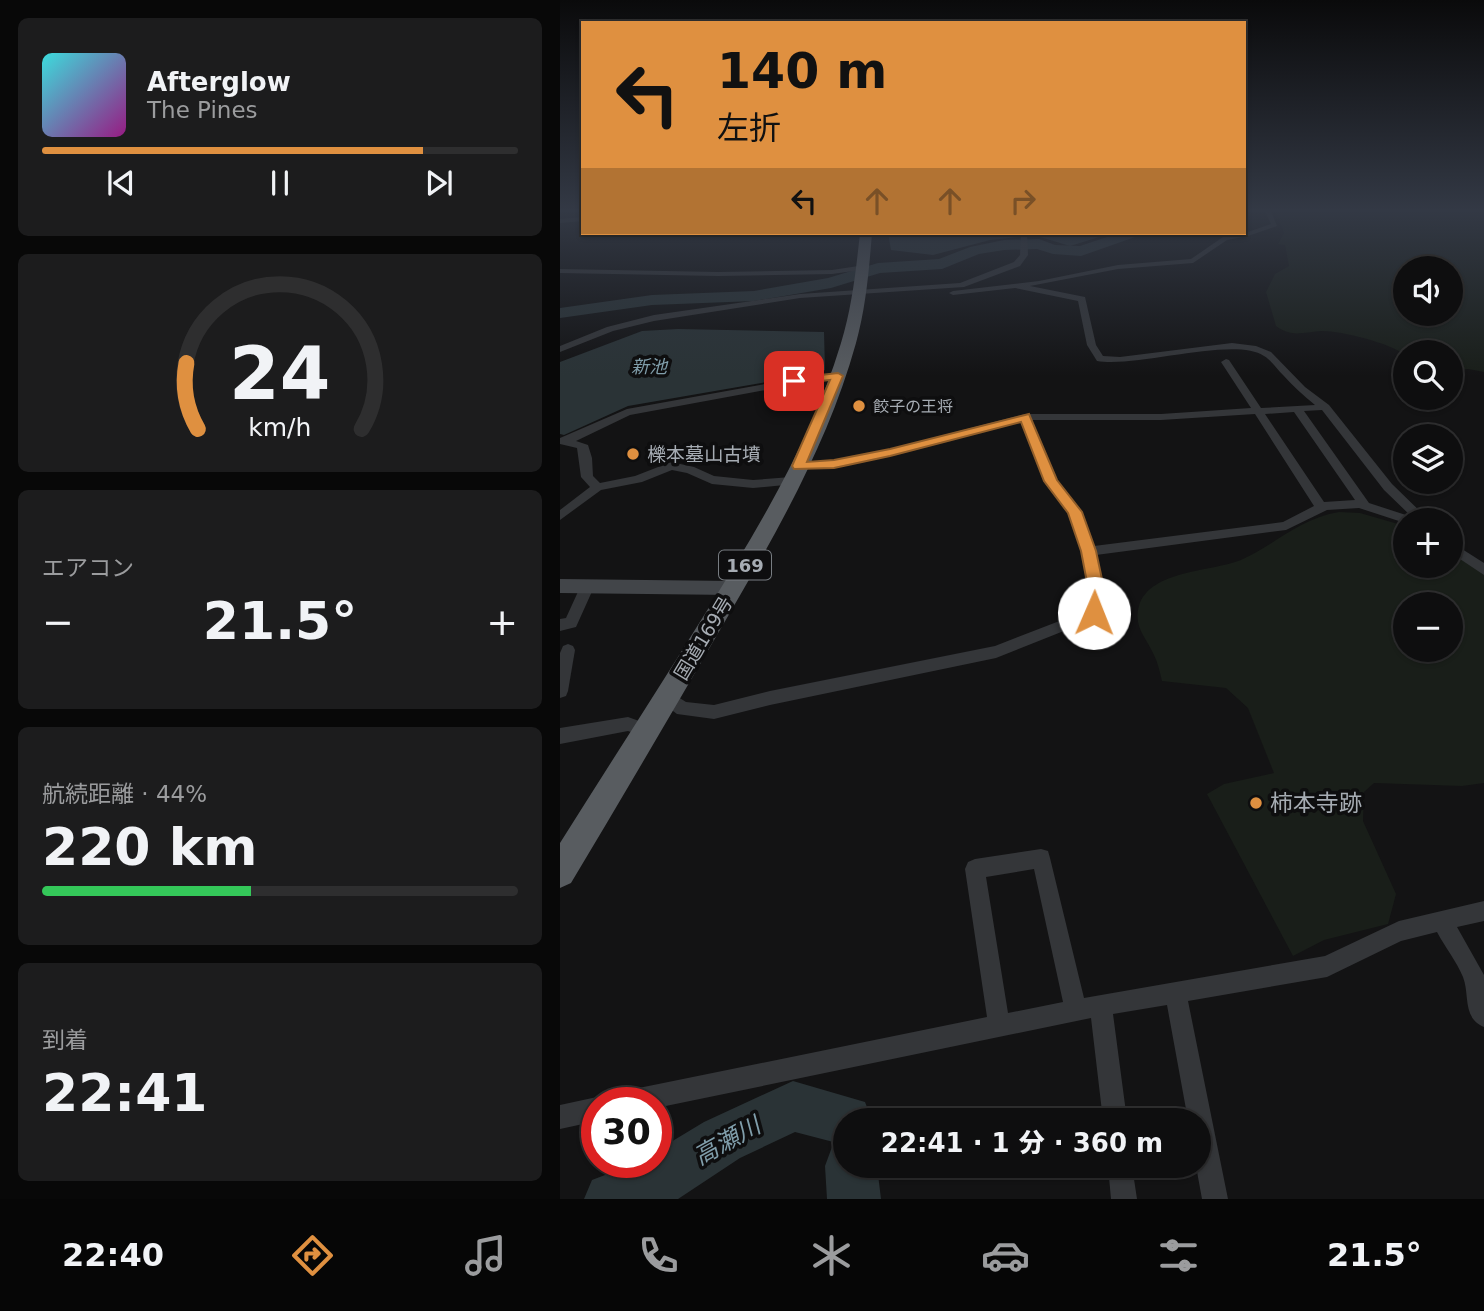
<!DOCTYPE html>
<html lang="ja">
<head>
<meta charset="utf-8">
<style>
  :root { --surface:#0e0e0f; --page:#1c1c1d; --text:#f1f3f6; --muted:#9b9c9e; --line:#2e2e2f; --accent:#df9040 }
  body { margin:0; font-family:"DejaVu Sans","Noto Sans JP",sans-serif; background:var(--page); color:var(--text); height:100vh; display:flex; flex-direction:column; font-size:26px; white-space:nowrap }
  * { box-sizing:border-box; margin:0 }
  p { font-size:23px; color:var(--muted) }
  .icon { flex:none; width:38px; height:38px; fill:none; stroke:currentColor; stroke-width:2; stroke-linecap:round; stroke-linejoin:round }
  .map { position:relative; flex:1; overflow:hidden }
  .drawer { display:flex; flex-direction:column; gap:18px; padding:18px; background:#080808; width:560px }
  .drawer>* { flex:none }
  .guide { position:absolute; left:21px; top:21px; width:665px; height:214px; border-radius:0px; box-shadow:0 2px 5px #0004,0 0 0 2px var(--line); background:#df9040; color:#111; overflow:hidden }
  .tools { position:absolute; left:833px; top:256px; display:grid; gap:14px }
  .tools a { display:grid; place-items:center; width:70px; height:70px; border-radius:50%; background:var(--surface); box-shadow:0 2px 5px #0004,0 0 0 2px var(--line); font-size:35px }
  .speed { position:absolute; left:21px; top:1087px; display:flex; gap:14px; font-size:35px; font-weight:700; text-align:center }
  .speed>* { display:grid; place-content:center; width:91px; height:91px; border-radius:50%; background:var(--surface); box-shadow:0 2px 5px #0004,0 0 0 2px var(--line); line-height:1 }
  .speed .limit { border:10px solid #d22; background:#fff; color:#111 }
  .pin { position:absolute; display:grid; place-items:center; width:60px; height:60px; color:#fff; margin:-30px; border-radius:14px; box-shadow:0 4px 10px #0006 }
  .me { position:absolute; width:77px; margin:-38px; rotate:1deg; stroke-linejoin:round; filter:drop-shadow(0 0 5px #0008) }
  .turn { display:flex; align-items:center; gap:24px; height:147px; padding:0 21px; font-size:32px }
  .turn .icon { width:91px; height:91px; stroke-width:2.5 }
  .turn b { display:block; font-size:49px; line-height:60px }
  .lanes { display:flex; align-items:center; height:66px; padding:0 21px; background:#0003; justify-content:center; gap:35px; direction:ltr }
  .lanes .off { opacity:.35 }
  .big { font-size:52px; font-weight:800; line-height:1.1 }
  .drawer .tile { flex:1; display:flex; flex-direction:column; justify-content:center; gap:10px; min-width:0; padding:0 24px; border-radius:10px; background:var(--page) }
  .drawer .dial { align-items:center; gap:0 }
  .dial svg { height:182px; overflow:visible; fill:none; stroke:var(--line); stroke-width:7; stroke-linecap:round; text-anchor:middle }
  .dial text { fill:var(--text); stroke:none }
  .song { display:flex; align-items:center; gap:21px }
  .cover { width:84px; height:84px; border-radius:10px; background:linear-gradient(135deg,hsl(180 70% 55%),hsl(310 70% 35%)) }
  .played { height:7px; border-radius:4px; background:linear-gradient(90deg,var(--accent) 80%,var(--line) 80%) }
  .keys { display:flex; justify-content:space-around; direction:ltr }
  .heat { display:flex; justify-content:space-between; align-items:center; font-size:38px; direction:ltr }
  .charge { height:10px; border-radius:5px; background:linear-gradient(90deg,#34c759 44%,var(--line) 0) }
  .trip { position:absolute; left:273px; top:1108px; width:378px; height:70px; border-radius:35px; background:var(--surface); box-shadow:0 2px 5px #0004,0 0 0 2px var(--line); font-weight:800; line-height:70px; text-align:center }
  .menu { display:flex; height:112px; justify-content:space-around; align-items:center; background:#060606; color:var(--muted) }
  .menu .icon { width:49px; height:49px }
  .menu .active { color:var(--accent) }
  .menu b { font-size:32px; color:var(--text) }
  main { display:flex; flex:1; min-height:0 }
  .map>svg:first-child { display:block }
  .green { fill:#191e19; fill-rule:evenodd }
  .water { fill:#2a3336 }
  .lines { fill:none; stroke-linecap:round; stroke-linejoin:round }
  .river { fill:#2a3336; fill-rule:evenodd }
  .minor { fill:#343639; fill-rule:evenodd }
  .secondary { fill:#424549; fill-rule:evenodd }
  .trunk { fill:#585c60; fill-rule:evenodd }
  .route { fill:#df9040; stroke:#915e2a; stroke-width:2 }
  .poi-dot { fill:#df9040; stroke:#0e0e0f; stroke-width:2.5 }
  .labels { text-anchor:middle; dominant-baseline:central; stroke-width:7; stroke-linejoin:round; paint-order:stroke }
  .far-poi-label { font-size:16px; fill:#a6acb3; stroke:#0e0e0f; text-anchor:start }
  .far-water-label { font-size:18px; font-style:italic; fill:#809eab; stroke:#0e0e0f }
  .shield { fill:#0e0e0f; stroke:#787d82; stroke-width:2 }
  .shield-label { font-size:18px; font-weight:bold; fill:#a6acb3 }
  .poi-label { font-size:19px; fill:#a6acb3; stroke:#0e0e0f; text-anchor:start }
  .street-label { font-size:19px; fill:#a6acb3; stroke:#0e0e0f }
  .near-poi-label { font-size:23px; fill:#a6acb3; stroke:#0e0e0f; text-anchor:start }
  .near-water-label { font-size:24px; font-style:italic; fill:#809eab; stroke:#0e0e0f }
</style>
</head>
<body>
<main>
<section class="drawer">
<div class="tile">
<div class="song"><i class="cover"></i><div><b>Afterglow</b><p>The Pines</p></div></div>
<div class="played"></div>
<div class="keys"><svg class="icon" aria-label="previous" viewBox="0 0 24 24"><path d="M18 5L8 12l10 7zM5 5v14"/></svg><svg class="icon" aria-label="pause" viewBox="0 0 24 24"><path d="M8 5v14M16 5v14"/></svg><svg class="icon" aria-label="next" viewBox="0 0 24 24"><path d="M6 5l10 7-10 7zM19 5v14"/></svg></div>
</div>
<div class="tile dial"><svg viewBox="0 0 100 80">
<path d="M14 69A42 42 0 1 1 86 69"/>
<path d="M14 69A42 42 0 0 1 9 40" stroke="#df9040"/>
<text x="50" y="56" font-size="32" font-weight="700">24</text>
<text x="50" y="72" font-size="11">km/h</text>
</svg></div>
<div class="tile"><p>エアコン</p>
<div class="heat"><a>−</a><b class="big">21.5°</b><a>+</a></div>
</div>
<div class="tile"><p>航続距離 · 44%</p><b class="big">220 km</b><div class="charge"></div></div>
<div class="tile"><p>到着</p><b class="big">22:41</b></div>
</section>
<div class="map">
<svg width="924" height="1199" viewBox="0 0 924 1199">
  <rect width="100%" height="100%" fill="#131314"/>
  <g class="green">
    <path d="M715,209h209v163l-16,-3 -17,2v-19h-46v3c-15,-12 -63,-24 -83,-24 -19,1 -30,7 -46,-5l-10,-34 9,-18 14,-8 -4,-21 -7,-1 6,-11zM845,268h46v45h-46z"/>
    <path d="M779,512l21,1 45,13v39h46v-16l33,24v210l-22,3 -88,-3 -10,9 -1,29 33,73 -8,30 -64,16 -31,16 -86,-162 17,-10 50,-11 -26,-65 -22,-20 -64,-7c-2,-8 -4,-18 -8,-26 -8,-18 -21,-28 -15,-49 11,-37 76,-34 104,-47 34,-16 58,-41 96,-47zM845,604h46v45h-46z"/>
  </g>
  <g class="water">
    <path d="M328,233h129l1,4 -28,3 -57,15 -42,-5z"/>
    <path d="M475,233h77l-42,13 -33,-10z"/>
    <path d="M118,329l146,3 1,38 -6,3 -191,33 -64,29 -4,-1v-72l82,-31z"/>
  </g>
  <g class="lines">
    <g class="river">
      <path d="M559,233h21l-2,3 -57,20 -28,-2 -16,-5 -33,1 -25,4 -37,15 -62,4 -49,15 -77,13 -102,4 -92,13v-10l92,-13 102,-4 74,-13 50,-15 61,-4 31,-12 34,-7 35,-1 16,6 25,1z"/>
      <path d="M654,233h16l-9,4z"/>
      <path d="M233,1081l72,21 7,18h-27v46h32l4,33h-54l-2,-33 7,-19 9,-3 -46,-12 -55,26 -62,41h-94l8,-19 47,-18h17v-11l48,-29z"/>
    </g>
    <g class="minor">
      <path d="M704,209h6l7,17 -29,10 -21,4 -34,23 -75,6 -88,17 55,11 11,48 7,11 17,1 112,-14 24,3 15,6 34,35 24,18 63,79 37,36h-14l-2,-3 1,3h-9v3l-46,-15 -32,2 -41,20 -190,25 9,43 -6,19 -103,41 -226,47 -56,14 -37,-5 -16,-12 -2,-5 2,-5 6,-2 19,12 28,3 56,-14 225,-45 93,-36 3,-12 -9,-47 -13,-38 -24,-32 -24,-60c-33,9 -208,61 -229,45l6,-4 36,-2 56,-11 135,-35h136l90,-6 -30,-46 5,-3 3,1 32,48 54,-3c-12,-10 -22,-19 -32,-30 -6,-6 -12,-15 -19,-19 -30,-20 -126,12 -167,5l-10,-16 -9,-44 -63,-13 -62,7 -4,-2 4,-2 86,-10 79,-16 73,-6 32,-22 22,-4 26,-9zM762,410l62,80 28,27 -43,-14 -65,-92zM734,412l61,88 -31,2 -59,-88zM695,414l59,92 -31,16 -189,24 -13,-34 -25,-32 -24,-60h129z"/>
      <path d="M23,217v4l-23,2v-4z"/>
      <path d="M461,233h6l1,22 -8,11 -56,21 -164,11 -146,23 -41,10 -53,21v-6l47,-19 47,-12 146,-21 160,-11 54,-21 6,-7z"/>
      <path d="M305,265l4,2 -1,2 -36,5 -114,2 -158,-3v-4l158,3 114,-2z"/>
      <path d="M278,373l5,3 -2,2 -21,2 -190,35 -54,26 12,4 4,13 1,18 7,7 35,-7 36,-14 23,5 20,9 39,4 38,-3 4,1v6l-42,4 -41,-4 -25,-11 -15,-3 -30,12 -41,8 -41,30v-10l30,-23 -9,-10 -4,-29 -17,-4v-6l67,-29 193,-35z"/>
      <path d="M891,542l33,21v12l-33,-22z"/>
      <path d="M27,582l7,5 -18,40 -16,4v-12l6,-1 16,-35z"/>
      <path d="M8,644l5,2 2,4 -7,41 -2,5 -6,2v-45l3,-7z"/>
      <path d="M68,717l25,9 2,5 -2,5 -6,2 -19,-7 -68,13v-16z"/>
      <path d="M481,849l7,2 2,7 34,140 241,-42 74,-35 85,-20v20l-27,6 27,48v52c-22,-9 -14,-32 -21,-50 -6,-15 -18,-30 -26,-45l-36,9 -74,36 -139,24 40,198h-26l-6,-33h3v-46h-11l-21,-115 -54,9 14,106h-24l-12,-102 -435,90v-6h-39l4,-8 8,-4 358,-73 -22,-148 3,-7 7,-3zM474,869l29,133 -55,11 -22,-136z"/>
      <path d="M37,1097l9,5h-9v19l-37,8v-24z"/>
      <path d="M548,1166h24l5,33h-26z"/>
    </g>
    <path class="secondary" d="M0,579l173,2 7,2 2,5 -2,5 -7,2 -173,-2z"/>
    <path class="trunk" d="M300,233h12c-3,37 -6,74 -16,110 -29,105 -85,199 -139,292 -48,83 -97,166 -146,248l-11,5v-45c49,-78 99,-155 148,-234 52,-84 104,-170 133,-266 11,-36 15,-73 19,-110z"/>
  </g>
  <linearGradient id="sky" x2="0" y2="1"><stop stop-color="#0a0a0b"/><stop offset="0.56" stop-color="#333945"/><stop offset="1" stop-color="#333945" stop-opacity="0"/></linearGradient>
  <rect width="924" height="376" fill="url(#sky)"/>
  <path class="route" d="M278,373l5,3 -36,86 27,-2 56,-11 139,-35 28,66 25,32 14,39 10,47 -7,19 -5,2 -9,-6 5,-15 -9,-47 -13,-38 -24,-32 -23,-59 -131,34 -56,12 -40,1 -2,-3 38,-86 -36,4 -6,-3 6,-3z"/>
  <g class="poi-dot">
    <circle cx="299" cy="406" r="7"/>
    <circle cx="73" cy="454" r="7"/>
    <circle cx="696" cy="803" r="7"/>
  </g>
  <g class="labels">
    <g class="far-poi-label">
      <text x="313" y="406">餃子の王将</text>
    </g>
    <g class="far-water-label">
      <text x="89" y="366">新池</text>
    </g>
    <rect class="shield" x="159" y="550.5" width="52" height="29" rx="5"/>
    <g class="shield-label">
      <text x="185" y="565">169</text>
    </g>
    <g class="poi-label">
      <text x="87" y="454">櫟本墓山古墳</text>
    </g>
    <g class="street-label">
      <text transform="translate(143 638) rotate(-59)">国道169号</text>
    </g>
    <g class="near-poi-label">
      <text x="710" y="803">柿本寺跡</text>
    </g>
    <g class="near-water-label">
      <text transform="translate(167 1141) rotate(-29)">高瀬川</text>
    </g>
  </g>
</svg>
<div class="tools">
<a><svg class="icon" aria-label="sound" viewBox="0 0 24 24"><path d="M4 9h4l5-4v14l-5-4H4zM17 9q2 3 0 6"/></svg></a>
<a><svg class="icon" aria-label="search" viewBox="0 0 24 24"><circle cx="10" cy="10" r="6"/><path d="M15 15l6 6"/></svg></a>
<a><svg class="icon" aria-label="layers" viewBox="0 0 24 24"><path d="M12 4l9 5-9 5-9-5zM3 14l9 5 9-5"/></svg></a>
<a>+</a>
<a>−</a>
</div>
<div class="speed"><div class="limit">30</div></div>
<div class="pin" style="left:234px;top:381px;background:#d93025"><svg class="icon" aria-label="arrive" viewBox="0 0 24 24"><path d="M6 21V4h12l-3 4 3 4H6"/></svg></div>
<svg class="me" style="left:534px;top:613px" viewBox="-20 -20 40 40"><circle r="19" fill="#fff"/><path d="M0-13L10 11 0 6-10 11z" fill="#df9040"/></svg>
<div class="trip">22:41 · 1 分 · 360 m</div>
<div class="guide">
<div class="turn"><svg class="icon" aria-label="left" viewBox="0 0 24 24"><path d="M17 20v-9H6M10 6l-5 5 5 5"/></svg><div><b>140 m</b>左折</div></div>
<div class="lanes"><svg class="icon" aria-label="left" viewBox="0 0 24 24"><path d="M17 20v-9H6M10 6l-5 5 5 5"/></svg><svg class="icon off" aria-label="ahead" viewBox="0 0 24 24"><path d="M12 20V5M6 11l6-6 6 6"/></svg><svg class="icon off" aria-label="ahead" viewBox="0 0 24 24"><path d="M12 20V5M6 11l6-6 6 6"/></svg><svg class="icon off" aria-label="right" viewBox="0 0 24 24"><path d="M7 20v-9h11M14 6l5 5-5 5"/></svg></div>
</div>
</div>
</main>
<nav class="menu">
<b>22:40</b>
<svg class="icon active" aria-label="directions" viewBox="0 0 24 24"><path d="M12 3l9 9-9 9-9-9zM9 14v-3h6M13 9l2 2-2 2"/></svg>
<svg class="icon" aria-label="music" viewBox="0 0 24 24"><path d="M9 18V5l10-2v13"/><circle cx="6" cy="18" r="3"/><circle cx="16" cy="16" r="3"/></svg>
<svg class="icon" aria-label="phone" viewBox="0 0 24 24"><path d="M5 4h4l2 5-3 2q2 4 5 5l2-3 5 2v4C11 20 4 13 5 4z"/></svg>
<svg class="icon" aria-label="climate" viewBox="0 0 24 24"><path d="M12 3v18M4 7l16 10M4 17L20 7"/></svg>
<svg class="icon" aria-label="car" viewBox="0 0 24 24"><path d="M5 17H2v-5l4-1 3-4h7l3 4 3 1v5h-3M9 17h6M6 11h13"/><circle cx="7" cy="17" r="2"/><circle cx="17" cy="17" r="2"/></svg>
<svg class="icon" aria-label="filters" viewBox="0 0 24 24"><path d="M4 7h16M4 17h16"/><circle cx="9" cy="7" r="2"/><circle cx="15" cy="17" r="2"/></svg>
<b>21.5°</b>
</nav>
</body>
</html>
